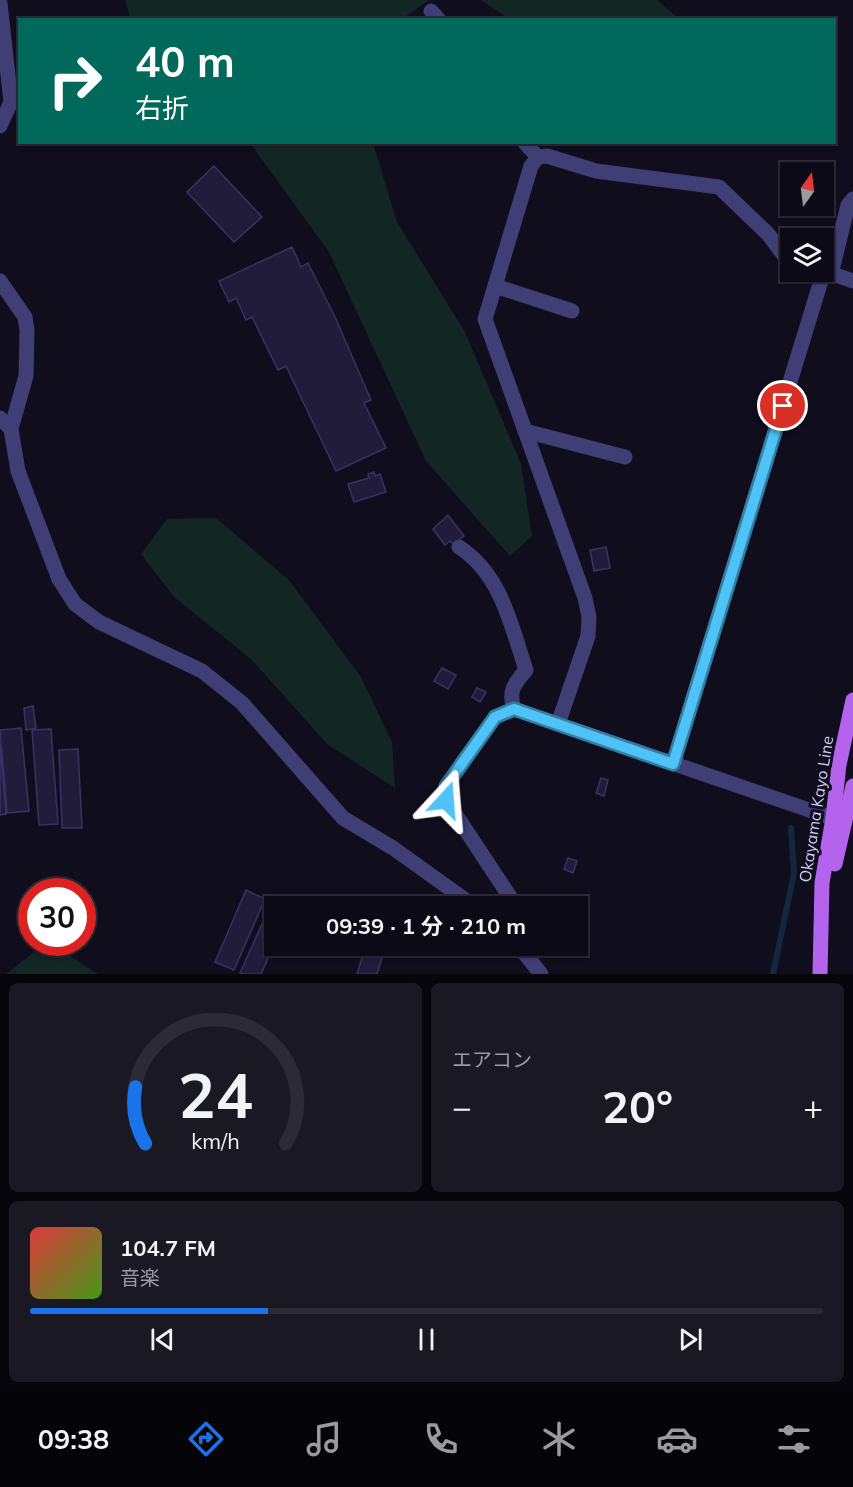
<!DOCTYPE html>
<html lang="ja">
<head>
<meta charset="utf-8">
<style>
  :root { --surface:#0c0a16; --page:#1a1823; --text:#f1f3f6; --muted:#9a9aa1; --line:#2c2b35; --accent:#1a73e8 }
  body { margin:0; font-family:Mulish,"Noto Sans JP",sans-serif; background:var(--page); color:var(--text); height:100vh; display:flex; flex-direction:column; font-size:22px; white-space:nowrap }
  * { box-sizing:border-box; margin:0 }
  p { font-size:20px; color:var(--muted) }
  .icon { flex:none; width:33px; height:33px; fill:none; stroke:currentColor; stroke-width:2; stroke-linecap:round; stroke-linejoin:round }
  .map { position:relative; height:974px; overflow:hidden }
  .side { display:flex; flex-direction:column; gap:9px; padding:9px; background:#07060c; flex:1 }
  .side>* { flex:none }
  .top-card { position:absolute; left:18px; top:18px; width:818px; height:126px; border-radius:0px; box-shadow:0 2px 4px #0004,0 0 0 2px var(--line); background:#00695c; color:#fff; overflow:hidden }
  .needle { width:39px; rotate:14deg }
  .buttons { position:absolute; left:780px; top:162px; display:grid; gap:12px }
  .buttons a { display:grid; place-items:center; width:54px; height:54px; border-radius:0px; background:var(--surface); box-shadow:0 2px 4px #0004,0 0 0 2px var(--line); font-size:30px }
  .speed { position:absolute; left:18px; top:878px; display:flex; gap:12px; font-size:30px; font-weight:700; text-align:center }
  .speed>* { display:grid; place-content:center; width:78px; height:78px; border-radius:50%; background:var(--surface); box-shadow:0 2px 4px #0004,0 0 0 2px var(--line); line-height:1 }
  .speed .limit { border:9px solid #d22; background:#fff; color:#111 }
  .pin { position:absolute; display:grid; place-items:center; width:51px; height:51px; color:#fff; margin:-26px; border:3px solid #fff; border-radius:50%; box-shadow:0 2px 6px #0007 }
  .me { position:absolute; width:66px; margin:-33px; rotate:19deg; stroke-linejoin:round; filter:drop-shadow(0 0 4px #0008) }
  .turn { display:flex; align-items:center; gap:21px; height:126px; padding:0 18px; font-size:27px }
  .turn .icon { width:78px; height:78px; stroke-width:2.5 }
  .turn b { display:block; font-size:42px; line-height:51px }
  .big { font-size:45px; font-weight:700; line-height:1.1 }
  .side .card { flex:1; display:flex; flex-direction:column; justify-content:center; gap:9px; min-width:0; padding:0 21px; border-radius:9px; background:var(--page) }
  .side .dial { align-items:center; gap:0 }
  .dial svg { height:156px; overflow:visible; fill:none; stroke:var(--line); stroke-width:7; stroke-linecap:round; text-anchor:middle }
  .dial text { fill:var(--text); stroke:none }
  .song { display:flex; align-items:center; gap:18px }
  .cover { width:72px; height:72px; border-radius:9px; background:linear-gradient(135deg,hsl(0 70% 55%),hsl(100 70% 35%)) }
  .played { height:6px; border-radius:3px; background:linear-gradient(90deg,var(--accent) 30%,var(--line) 30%) }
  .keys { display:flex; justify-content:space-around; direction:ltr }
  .heat { display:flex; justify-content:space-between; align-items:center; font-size:33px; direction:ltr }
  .side .tiles { flex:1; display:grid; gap:9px; grid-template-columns:1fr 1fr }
  .card:last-child { grid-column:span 2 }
  .trip { position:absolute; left:264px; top:896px; width:324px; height:60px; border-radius:0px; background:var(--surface); box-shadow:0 2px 4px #0004,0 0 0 2px var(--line); font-weight:700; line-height:60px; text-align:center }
  .tab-bar { display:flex; height:96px; justify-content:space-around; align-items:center; background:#050409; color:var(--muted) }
  .tab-bar .icon { width:42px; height:42px }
  .tab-bar .on { color:var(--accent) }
  .tab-bar b { font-size:27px; color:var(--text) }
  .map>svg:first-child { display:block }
  .green { fill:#122624 }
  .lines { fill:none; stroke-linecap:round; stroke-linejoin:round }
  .stream { stroke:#142740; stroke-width:6 }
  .building { fill:#221c3b; stroke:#3a3164; stroke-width:1.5 }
  .minor { stroke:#3f3f76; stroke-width:15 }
  .primary { stroke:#b464ec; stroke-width:15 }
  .route-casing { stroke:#337fa1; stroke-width:15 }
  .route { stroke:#4fc3f7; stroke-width:10 }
  .labels { text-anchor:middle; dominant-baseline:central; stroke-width:6; stroke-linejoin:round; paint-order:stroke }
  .street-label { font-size:16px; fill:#d3cff9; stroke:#100e1d }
</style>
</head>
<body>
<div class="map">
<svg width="853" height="974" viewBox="0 0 853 974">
  <rect width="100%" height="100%" fill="#100e1d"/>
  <g class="green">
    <path d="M125,0h304l-27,19 -271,1z"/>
    <path d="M481,0h176l22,19h-170z"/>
    <path d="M250,143h123l24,79 68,110 56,132 11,72 -22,20 -84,-95 -97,-209z"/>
    <path d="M216,518l73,62 72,97 31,65 3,46 -68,-44 -76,-85 -77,-62 -33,-43 26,-35z"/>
    <path d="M47,942h1l50,32h-92z"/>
  </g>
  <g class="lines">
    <path class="stream" d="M773,974l21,-101 -3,-45"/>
  </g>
  <g class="building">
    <path d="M214,166l48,51 -28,25 -47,-50z"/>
    <path d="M292,247l9,20 7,-4 27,54 36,83 -7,3 22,45 -50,23 -50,-105 -8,4 -26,-53 -6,3 -10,-22 -7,4 -10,-21z"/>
    <path d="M374,472l1,4 5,-2 6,18 -32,10 -6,-18 21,-6 -1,-4z"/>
    <path d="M448,515l16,21 -11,8 -3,-3 -5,4 -12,-16z"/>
    <path d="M606,547l4,21 -16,3 -4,-21z"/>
    <path d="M442,668l14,7 -8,14 -14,-8z"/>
    <path d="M477,688l9,4 -6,10 -8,-5z"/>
    <path d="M33,706l3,22 -10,2 -2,-22z"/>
    <path d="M21,728l8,83 -22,2 -7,-83z"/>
    <path d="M51,729l7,95 -19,1 -7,-95z"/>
    <path d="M0,743l6,71 -6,1z"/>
    <path d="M78,749l4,79h-20l-3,-78z"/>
    <path d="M601,778l7,2 -4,16 -8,-3z"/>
    <path d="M568,858l9,3 -4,12 -9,-4z"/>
    <path d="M246,890l19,9 -31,71 -19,-8z"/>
    <path d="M270,906l4,2v37l-13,29h-18l-3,-1z"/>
    <path d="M366,945h20l-9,29h-20z"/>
  </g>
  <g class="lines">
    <g class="minor">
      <path d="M0,3l11,99 -11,24"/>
      <path d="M431,11l8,9"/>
      <path d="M524,142l14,15"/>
      <path d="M824,271l29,10"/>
      <path d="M831,274l17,-69 5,-6"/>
      <path d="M0,281l25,36 2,13 -1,46 -15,53 7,42 41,108 16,25 24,18 103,49 40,32 101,115 50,30 81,58"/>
      <path d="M495,286l77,25"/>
      <path d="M0,418l11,11"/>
      <path d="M525,431l100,26"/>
      <path d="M459,547c42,27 52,78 67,123 -12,14 -18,21 -12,39"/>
      <path d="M558,724l30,-88 1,-19 -4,-19 -100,-279 46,-153 7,-9 9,-1 49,15 123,16 49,47 18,24 4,2"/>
      <path d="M673,764l151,-493"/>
      <path d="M516,906l-70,-106v-14l49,-69 19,-8 330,113"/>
      <path d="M518,945l23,29"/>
    </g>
    <g class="primary">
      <path d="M835,864l18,-78"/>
      <path d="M820,974l2,-91 11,-65 6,-53 14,-65"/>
    </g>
  </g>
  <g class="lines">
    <defs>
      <path id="route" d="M446,800v-14l49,-69 19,-8 159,55 110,-358"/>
    </defs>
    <use href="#route" class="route-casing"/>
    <use href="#route" class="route"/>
  </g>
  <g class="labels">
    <g class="street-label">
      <text transform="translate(816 809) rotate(-81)">Okayama Kayo Line</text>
    </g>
  </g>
</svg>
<div class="buttons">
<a><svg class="needle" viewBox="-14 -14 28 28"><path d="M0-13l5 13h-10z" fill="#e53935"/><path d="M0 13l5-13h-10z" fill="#9a9aa1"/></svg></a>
<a><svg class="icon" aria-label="layers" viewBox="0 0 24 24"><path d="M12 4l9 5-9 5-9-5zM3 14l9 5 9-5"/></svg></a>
</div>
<div class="speed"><div class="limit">30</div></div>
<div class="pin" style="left:783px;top:406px;background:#d93025"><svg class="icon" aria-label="arrive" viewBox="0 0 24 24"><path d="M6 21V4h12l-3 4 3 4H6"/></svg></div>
<svg class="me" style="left:446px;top:800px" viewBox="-20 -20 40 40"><path d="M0-17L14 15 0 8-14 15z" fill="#4fc3f7" stroke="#fff" stroke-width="4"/></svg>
<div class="trip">09:39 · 1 分 · 210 m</div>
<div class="top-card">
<div class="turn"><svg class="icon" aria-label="right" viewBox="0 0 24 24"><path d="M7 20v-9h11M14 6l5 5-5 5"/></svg><div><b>40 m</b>右折</div></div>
</div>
</div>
<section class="side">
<div class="tiles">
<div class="card dial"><svg viewBox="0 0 100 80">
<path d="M14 69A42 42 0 1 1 86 69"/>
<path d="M14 69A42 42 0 0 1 9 40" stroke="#1a73e8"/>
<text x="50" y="56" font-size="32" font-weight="700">24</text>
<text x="50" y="72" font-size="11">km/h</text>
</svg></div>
<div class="card"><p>エアコン</p>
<div class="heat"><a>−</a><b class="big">20°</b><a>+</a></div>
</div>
<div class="card">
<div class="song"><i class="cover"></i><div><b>104.7 FM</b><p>音楽</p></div></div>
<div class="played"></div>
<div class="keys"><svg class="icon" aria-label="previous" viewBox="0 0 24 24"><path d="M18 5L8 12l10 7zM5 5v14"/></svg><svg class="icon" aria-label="pause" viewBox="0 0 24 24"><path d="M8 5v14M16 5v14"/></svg><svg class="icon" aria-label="next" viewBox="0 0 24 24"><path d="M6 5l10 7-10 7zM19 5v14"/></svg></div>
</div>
</div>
</section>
<nav class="tab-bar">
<b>09:38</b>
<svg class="icon on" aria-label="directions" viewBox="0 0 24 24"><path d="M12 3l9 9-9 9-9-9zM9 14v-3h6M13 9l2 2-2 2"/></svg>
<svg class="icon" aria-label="music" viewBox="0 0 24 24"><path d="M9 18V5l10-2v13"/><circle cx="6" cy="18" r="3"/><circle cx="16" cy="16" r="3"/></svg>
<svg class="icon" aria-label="phone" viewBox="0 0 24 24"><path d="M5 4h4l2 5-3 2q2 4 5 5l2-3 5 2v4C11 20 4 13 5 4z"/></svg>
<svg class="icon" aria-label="climate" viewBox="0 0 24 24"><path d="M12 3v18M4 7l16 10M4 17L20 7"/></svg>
<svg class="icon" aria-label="car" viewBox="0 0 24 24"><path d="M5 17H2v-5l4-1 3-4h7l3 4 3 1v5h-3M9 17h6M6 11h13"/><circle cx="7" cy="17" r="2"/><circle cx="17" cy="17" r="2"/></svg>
<svg class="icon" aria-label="filters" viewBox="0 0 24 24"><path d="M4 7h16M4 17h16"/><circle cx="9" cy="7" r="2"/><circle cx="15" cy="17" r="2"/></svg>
</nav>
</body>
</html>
